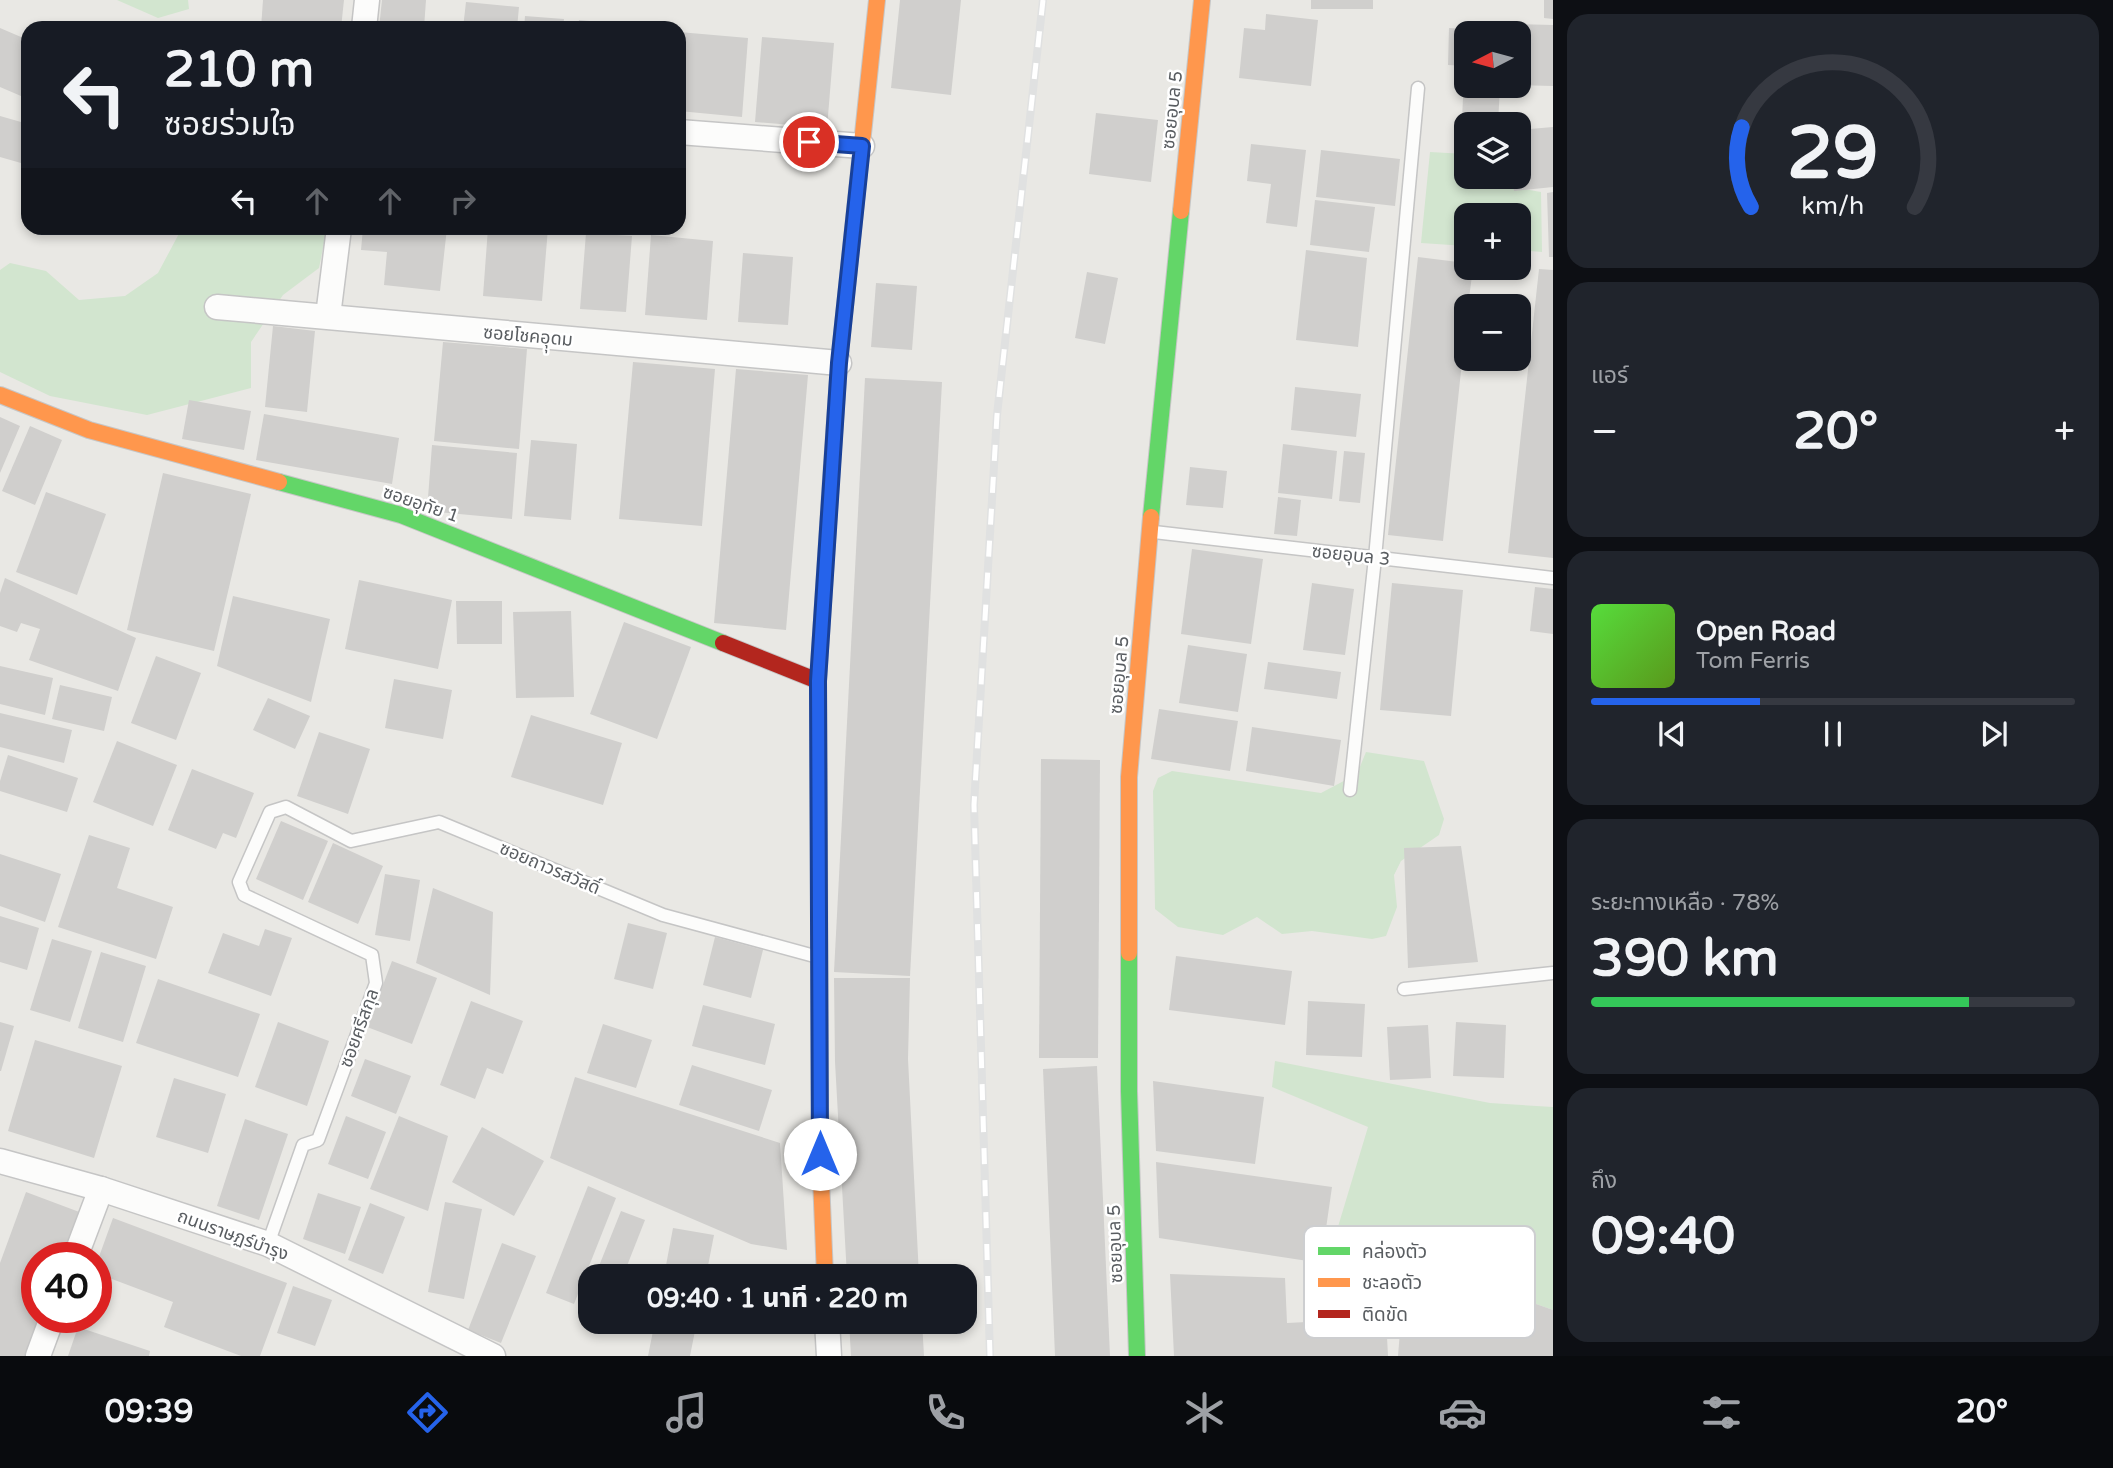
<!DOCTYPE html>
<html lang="th">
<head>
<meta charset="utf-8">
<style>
  :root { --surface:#171b24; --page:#20242c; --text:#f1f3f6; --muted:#9ea1a6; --line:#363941; --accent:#2563eb }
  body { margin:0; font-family:"Varela Round","Noto Sans Thai",sans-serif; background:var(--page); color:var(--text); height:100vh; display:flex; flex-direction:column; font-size:26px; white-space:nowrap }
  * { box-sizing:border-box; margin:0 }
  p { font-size:23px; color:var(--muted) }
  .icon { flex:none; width:38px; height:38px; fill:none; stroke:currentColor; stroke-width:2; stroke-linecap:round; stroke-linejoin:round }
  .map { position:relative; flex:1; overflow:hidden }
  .panel { display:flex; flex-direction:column; gap:14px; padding:14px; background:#0d0f14; width:560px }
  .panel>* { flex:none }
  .guide { position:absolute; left:21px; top:21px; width:665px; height:214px; border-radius:21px; box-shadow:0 4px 10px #0003; background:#171b24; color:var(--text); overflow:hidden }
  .needle { width:46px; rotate:264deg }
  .controls { position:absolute; left:1454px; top:21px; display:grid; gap:14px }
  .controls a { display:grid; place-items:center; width:77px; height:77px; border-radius:14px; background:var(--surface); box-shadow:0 4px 10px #0003; font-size:35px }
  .speed { position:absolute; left:21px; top:1242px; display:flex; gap:14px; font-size:35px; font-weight:700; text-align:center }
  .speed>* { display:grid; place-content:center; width:91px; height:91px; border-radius:50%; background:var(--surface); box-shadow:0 4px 10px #0003; line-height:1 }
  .speed .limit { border:10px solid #d22; background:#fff; color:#111 }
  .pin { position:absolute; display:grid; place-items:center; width:60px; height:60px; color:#fff; margin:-30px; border:4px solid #fff; border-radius:50%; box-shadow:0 2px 7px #0007 }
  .me { position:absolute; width:77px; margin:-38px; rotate:0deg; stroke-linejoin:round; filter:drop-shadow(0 0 5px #0008) }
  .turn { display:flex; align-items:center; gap:24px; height:147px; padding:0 28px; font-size:32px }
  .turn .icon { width:91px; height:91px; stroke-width:2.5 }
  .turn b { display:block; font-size:49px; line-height:60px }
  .lanes { display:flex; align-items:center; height:66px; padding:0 28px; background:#0003; justify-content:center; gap:35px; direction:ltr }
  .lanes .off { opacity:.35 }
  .big { font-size:52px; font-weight:800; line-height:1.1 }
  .panel .widget { flex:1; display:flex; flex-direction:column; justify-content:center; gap:10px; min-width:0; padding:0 24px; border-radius:21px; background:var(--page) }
  .panel .dial { align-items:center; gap:0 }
  .dial svg { height:182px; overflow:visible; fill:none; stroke:var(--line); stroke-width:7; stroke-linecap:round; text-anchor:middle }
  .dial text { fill:var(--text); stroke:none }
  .song { display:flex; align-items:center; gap:21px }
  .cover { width:84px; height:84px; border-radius:10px; background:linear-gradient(135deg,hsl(110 70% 55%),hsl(90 70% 35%)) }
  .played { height:7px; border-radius:4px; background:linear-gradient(90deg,var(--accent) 35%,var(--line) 35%) }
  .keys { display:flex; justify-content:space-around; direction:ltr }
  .heat { display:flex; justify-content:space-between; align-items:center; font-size:38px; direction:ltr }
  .charge { height:10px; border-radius:5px; background:linear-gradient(90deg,#34c759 78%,var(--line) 0) }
  .trip { position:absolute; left:578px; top:1264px; width:399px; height:70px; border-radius:21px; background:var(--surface); box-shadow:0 4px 10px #0003; font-weight:800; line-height:70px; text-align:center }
  .dock { display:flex; height:112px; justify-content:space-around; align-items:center; background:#090b0e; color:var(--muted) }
  .dock .icon { width:49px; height:49px }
  .dock .on { color:var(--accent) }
  .dock b { font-size:32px; color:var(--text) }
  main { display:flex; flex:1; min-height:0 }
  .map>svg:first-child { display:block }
  .green { fill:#d2e5cf }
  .building { fill:#d0cfcd }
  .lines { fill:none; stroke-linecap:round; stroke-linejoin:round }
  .lane-casing { stroke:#c5c5c5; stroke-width:15 }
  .street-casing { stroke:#c5c5c5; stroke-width:27 }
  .fast-casing { stroke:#c6c6c6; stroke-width:18 }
  .slow-casing { stroke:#c6c6c6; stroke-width:18 }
  .jam-casing { stroke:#c6c6c6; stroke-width:18 }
  .lane { stroke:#fcfcfb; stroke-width:12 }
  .street { stroke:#fcfcfb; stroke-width:24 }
  .fast { stroke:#63d668; stroke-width:16 }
  .slow { stroke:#ff974d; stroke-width:16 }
  .jam { stroke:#b3261e; stroke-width:16 }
  .rail-casing { stroke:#e0e1e1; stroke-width:8 }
  .rail { stroke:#fff; stroke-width:5; stroke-dasharray:16; stroke-linecap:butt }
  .route-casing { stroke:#184099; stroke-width:18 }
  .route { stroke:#2563eb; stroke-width:12 }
  .labels { text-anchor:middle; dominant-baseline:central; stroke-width:5; stroke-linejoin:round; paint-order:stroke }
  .street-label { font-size:18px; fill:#595d61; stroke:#fff }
  .key { fill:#fff; stroke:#cdced0; stroke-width:2 }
  .key-label { font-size:19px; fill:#595d61 }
</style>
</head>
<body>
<main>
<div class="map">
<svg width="1553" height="1356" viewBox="0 0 1553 1356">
  <rect width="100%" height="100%" fill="#e9e8e4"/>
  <g class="green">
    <path d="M117,0h71l1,9 -31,9z"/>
    <path d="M1430,152l36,2v23h28v7l47,8 1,60 -23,-2v-35h-53v31l-45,-3z"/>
    <path d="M182,228h145l-8,40 -36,27 -32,47v46l-104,27 -97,-19 -50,-24v-102l10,-7 36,8 33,29 46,-4 33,-23z"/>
    <path d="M1366,752l58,9 20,58 -5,16 -38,26 -7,14 3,32 -11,29 -14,3 -60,-8 -30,3 -25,-17 -34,18 -45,-8 -23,-18 -2,-118 5,-13 14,-7 149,22 36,-19z"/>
    <path d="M1275,1061l215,42 63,4v203l-147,-52 -69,-28 31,-103 -96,-40z"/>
  </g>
  <g class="building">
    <path d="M263,0h81l-3,28h-80z"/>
    <path d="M382,0h44l-2,28h-45z"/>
    <path d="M900,0h61l-10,95 -60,-7z"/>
    <rect x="1311" y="0" width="62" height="9"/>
    <path d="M1544,0h9v19l-9,-1z"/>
    <path d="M466,2l53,5 -2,21h-54z"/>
    <path d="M1266,14l52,6 -7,66 -72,-8 5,-50 21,2z"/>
    <path d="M525,16l39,3 -1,9h-39z"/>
    <path d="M579,20l68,6v2h-69z"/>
    <path d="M1509,24l44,1v61l-34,-1v-52h-10z"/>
    <path d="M0,28l28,12v59l-28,-12z"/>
    <path d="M1449,28l52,3v2h-35v33l-18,-1z"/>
    <path d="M679,32l69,6 -6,79 -63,-6z"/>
    <path d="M762,37l72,6 -7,85 -72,-6z"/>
    <path d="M1464,77l2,1v8h34l-2,38h-32v16h-5z"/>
    <path d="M1096,113l62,7 -7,62 -62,-8z"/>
    <path d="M0,116l28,8v41l-28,-8z"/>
    <path d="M1553,127v60l-39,4 -1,-14h6v-47z"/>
    <path d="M1251,144l55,6 -9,77 -31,-4 5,-39 -24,-3z"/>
    <path d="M1321,150l79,9 -5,47 -79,-9z"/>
    <path d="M1553,192v65h-4l-2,-64z"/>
    <path d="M1315,200l60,7 -6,45 -59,-7z"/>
    <path d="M363,228h84l-7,63 -56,-6 3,-33 -26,-2z"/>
    <path d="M488,228h60l-6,73 -59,-5z"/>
    <path d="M586,233l46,3 -6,76 -46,-3z"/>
    <path d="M651,235l62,6 -6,79 -62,-5z"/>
    <path d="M1306,250l61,8 -9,89 -62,-7z"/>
    <path d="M743,253l50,4 -5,68 -50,-3z"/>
    <path d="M1418,257l48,6v5h7l-5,38h-2v18l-23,217 -55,-6z"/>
    <path d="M1539,269l14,1v288l-45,-5z"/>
    <path d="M1087,272l31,6 -13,66 -30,-6z"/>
    <path d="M876,283l41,3 -5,64 -41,-3z"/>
    <path d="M273,326l42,5 -8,81 -42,-5z"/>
    <path d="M443,342l84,7 -8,100 -85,-8z"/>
    <path d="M633,362l82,7 -13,157 -83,-7z"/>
    <path d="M736,369l72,6 -22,255 -72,-7z"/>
    <path d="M865,378l77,4 -32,594 -76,-4z"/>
    <path d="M1295,387l66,7 -5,43 -65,-7z"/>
    <path d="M189,400l62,11 -7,39 -62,-11z"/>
    <path d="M264,414l135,24 -7,46 -136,-24z"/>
    <path d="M0,417l20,9 -20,47z"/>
    <path d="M30,426l32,14 -27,65 -33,-14z"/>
    <path d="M531,440l46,4 -6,76 -47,-4z"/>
    <path d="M1283,444l54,7 -5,48 -54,-6z"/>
    <path d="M432,445l85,8 -5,66 -85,-8z"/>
    <path d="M1344,451l21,2 -5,50 -21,-2z"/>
    <path d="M1190,467l37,4 -4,37 -37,-3z"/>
    <path d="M163,473l88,21 -37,157 -87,-21z"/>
    <path d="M46,492l60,22 -29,81 -61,-23z"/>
    <path d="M1278,497l23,3 -4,36 -23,-2z"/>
    <path d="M1192,549l71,10 -12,85 -70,-10z"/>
    <path d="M5,578l131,60 -18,53 -89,-31 11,-31 -19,-6 -4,9 -17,-6v-33z"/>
    <path d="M359,580l93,20 -14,69 -93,-20z"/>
    <path d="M1312,583l42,6 -9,66 -42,-5z"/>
    <path d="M1392,583l71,7 -12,126 -71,-6z"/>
    <path d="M1535,587l18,2v45l-23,-3z"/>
    <path d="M233,596l97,23 -19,83 -94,-36z"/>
    <path d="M456,601h46v43h-45z"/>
    <path d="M571,611l3,86 -58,1 -3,-86z"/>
    <path d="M624,622l67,25 -34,92 -67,-25z"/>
    <path d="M1188,645l59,9 -9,58 -59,-9z"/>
    <path d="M156,656l45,17 -25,67 -45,-17z"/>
    <path d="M1268,662l73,10 -4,27 -73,-10z"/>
    <path d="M0,666l53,12 -8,37 -45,-11z"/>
    <path d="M394,679l58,11 -9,49 -58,-11z"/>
    <path d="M60,685l52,12 -8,34 -52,-12z"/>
    <path d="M268,698l42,18 -15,33 -42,-19z"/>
    <path d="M1159,709l79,12 -8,50 -79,-12z"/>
    <path d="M0,713l72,17 -8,33 -64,-16z"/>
    <path d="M531,715l91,28 -19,62 -92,-28z"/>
    <path d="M1252,727l89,13 -7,46 -88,-15z"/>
    <path d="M319,732l51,17 -22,65 -51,-18z"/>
    <path d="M117,741l60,24 -24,61 -60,-24z"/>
    <path d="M8,755l70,23 -11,34 -67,-21v-10z"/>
    <path d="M1041,759l59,1 -2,298h-59z"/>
    <path d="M192,769l62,24 -18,45 -13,-5 -7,16 -48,-19z"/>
    <path d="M281,821l47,20 -25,59 -47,-21z"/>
    <path d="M89,835l41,13 -13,40 56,19 -17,52 -98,-32z"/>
    <path d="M333,843l50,23 -25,58 -50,-22z"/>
    <path d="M1461,846l17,116 -70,6 -4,-120z"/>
    <path d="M0,854l61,20 -16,48 -45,-16z"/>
    <path d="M385,874l35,6 -10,61 -35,-6z"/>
    <path d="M433,888l60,24 -3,83 -74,-32z"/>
    <path d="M0,916l39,12 -12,42 -27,-8z"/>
    <path d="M628,923l39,10 -14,56 -39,-10z"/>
    <path d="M265,929l27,9 -21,58 -63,-23 15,-40 36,13z"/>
    <path d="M715,937l48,13 -12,48 -48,-13z"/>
    <path d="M52,939l40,12 -22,71 -40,-12z"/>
    <path d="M101,952l45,14 -23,76 -45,-14z"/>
    <path d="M1176,956l116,15 -7,54 -116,-15z"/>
    <path d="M392,961l45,17 -25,66 -45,-17z"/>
    <path d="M834,978h76l-2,81 11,217h-72l-12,-214z"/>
    <path d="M158,979l102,35 -22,63 -102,-34z"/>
    <path d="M471,1001l52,20 -20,53 -16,-6 -12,31 -35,-14z"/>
    <path d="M1308,1001l57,3 -3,53 -56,-2z"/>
    <path d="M703,1005l72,19 -10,41 -73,-19z"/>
    <path d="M0,1022l14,4 -13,45h-1z"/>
    <path d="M278,1022l51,19 -22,65 -52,-19z"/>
    <path d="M1456,1022l50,3 -2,53 -51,-2z"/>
    <path d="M603,1024l49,16 -16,48 -49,-15z"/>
    <path d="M1428,1025l3,53 -41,2 -3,-53z"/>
    <path d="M35,1040l87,26 -28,92 -86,-27z"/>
    <path d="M365,1059l46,17 -15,38 -45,-18z"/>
    <path d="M692,1065l80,25 -13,41 -80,-26z"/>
    <path d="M1097,1066l13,290h-55l-12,-287z"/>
    <path d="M575,1077l205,66 7,107 -36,-6 -201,-86z"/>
    <path d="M174,1078l52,16 -18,59 -52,-16z"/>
    <path d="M1153,1081l111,16 -9,67 -99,-13z"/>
    <path d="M346,1116l40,16 -18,47 -40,-15z"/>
    <path d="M399,1116l49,20 -20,75 -58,-22z"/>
    <path d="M245,1119l43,15 -29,86 -42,-14z"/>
    <path d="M482,1127l62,34 -30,55 -62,-34z"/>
    <path d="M1156,1162l176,25 -11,76 -162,-25z"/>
    <path d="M588,1186l28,12 -42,106 -28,-11z"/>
    <path d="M26,1192l56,21 -17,45h-28v60h6l-14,38h-29v-93z"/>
    <path d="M318,1193l43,14 -16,47 -42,-15z"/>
    <path d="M445,1202l37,7 -18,90 -36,-7z"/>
    <path d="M370,1203l35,14 -22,57 -35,-14z"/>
    <path d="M621,1211l24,9 -22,56h-28z"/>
    <path d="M113,1218l174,65 -27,73h-19l-77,-29 9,-25 -77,-29v-8z"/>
    <path d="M673,1228l41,7 -8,41h-42z"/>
    <path d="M502,1243l34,13 -35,87 -33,-13z"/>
    <path d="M1406,1258l147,52v46h-155z"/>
    <path d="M1170,1274l115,4 2,45 99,-5 2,38h-214z"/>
    <path d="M293,1286l39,14 -17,46 -38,-13z"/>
    <path d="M590,1290v31h15l-3,6 -23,-9z"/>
    <path d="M655,1321h42l-7,35h-42z"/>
    <path d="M849,1321h73l2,35h-73z"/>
    <path d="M78,1327l72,24 -1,5h-81z"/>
  </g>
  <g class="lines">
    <defs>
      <g id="lane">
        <path d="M1154,532l399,46"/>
        <path d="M1350,790l25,-232 43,-470"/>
        <path d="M1404,989l149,-16"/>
        <path d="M268,1244l35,-99 15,-5 58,-157 -4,-28 -128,-60 -5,-13 31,-70 16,-5 65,34 88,-19 224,93 155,42"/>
      </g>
      <g id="street">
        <path d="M364,28l3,-28"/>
        <path d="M679,132l183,14"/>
        <path d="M217,307l622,56"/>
        <path d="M328,316l11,-88"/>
        <path d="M0,1161l101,28 167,55 225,112"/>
        <path d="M75,1258l26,-69"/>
        <path d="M827,1321l2,35"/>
        <path d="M38,1356l14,-38"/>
      </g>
      <g id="fast">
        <path d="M279,482l122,33 322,128"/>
        <path d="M1151,517l30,-306"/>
        <path d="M1129,953v138l8,265"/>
      </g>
      <g id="slow">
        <path d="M1181,211l21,-211"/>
        <path d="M0,395l89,35 190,52"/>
        <path d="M832,464l7,-101 38,-363"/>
        <path d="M819,839l1,315 5,122"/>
        <path d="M1129,953v-176l22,-260"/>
      </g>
      <g id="jam">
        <path d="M723,643l95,38"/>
        <path d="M819,839l-1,-158 14,-217"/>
      </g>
    </defs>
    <use href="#lane" class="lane-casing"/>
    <use href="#street" class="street-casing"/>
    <use href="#fast" class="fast-casing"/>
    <use href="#slow" class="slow-casing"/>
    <use href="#jam" class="jam-casing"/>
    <use href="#lane" class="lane"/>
    <use href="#street" class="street"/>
    <use href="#fast" class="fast"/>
    <use href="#slow" class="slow"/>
    <use href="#jam" class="jam"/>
    <defs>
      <path id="rail" d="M990,1356l-16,-551 23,-390 46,-415"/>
    </defs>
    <use href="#rail" class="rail-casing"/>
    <use href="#rail" class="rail"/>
  </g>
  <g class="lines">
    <defs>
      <path id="route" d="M809,142l53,4 -23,217 -21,318 2,473"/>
    </defs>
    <use href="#route" class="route-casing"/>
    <use href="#route" class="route"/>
  </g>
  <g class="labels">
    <g class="street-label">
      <text transform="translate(1172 110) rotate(-84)">ซอยอุบล 5</text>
      <text transform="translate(528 336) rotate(5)">ซอยโชคอุุดม</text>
      <text transform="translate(421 504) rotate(19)">ซอยอุทัย 1</text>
      <text transform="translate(1351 555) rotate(6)">ซอยอุบล 3</text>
      <text transform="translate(1119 675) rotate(-85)">ซอยอุบล 5</text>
      <text transform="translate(550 868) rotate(23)">ซอยถาวรสวัสดิ์</text>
      <text transform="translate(359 1028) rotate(-70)">ซอยศรีสกุล</text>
      <text transform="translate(233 1235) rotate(20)">ถนนราษฏร์บำรุง</text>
      <text transform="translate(1115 1244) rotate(-92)">ซอยอุบล 5</text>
    </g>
  </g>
  <rect x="1304" y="1226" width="231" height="112" rx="10" class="key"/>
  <rect x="1318" y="1247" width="32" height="8" fill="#63d668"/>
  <rect x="1318" y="1278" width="32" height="9" fill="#ff974d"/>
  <rect x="1318" y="1310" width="32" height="8" fill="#b3261e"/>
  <g class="key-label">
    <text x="1362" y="1258">คล่องตัว</text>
    <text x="1362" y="1289">ชะลอตัว</text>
    <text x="1362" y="1321">ติดขัด</text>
  </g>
</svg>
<div class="controls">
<a><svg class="needle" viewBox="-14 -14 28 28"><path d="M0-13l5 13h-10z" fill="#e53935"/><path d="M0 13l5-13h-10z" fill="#9ea1a6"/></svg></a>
<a><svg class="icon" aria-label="layers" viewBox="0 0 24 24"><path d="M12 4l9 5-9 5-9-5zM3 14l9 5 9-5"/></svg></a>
<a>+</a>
<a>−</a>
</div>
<div class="speed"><div class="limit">40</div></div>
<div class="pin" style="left:809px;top:142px;background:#d93025"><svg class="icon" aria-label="arrive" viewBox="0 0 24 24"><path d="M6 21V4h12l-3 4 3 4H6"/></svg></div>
<svg class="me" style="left:820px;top:1154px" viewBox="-20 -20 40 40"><circle r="19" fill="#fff"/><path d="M0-13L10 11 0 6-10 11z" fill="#2563eb"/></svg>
<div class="trip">09:40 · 1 นาที · 220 m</div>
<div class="guide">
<div class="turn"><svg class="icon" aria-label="left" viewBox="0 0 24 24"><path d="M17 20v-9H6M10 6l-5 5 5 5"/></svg><div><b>210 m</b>ซอยร่วมใจ</div></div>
<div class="lanes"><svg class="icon" aria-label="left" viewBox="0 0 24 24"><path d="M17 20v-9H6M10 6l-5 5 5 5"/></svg><svg class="icon off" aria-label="ahead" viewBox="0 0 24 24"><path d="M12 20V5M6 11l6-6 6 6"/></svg><svg class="icon off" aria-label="ahead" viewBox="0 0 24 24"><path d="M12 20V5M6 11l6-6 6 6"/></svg><svg class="icon off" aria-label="right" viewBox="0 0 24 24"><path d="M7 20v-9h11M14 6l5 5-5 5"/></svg></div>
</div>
</div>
<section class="panel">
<div class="widget dial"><svg viewBox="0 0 100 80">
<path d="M14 69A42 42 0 1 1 86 69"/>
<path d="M14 69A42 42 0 0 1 10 34" stroke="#2563eb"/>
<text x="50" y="56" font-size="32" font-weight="700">29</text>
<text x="50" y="72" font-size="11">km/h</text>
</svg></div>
<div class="widget"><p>แอร์</p>
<div class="heat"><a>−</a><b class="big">20°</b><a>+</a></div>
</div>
<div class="widget">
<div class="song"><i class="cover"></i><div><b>Open Road</b><p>Tom Ferris</p></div></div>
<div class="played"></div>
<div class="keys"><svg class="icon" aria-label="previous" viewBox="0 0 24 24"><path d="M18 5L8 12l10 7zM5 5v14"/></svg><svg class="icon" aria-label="pause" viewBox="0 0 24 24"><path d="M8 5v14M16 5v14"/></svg><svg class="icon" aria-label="next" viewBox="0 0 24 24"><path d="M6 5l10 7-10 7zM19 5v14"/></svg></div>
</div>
<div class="widget"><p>ระยะทางเหลือ · 78%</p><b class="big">390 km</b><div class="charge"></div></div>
<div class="widget"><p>ถึง</p><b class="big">09:40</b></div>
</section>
</main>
<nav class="dock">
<b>09:39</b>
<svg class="icon on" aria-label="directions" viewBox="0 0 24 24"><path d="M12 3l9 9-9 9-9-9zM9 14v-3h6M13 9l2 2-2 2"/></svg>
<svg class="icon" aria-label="music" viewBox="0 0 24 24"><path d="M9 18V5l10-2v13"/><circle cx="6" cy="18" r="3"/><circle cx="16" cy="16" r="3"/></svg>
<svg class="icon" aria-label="phone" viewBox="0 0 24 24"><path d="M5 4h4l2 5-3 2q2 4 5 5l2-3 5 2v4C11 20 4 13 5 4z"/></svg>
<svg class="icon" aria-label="climate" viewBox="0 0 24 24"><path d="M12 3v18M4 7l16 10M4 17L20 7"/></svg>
<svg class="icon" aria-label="car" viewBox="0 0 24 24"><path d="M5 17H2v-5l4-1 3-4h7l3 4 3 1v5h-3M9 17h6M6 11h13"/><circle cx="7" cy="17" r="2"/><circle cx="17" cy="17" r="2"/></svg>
<svg class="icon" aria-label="filters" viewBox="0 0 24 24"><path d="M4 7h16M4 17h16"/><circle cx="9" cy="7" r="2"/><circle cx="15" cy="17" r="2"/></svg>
<b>20°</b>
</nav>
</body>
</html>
